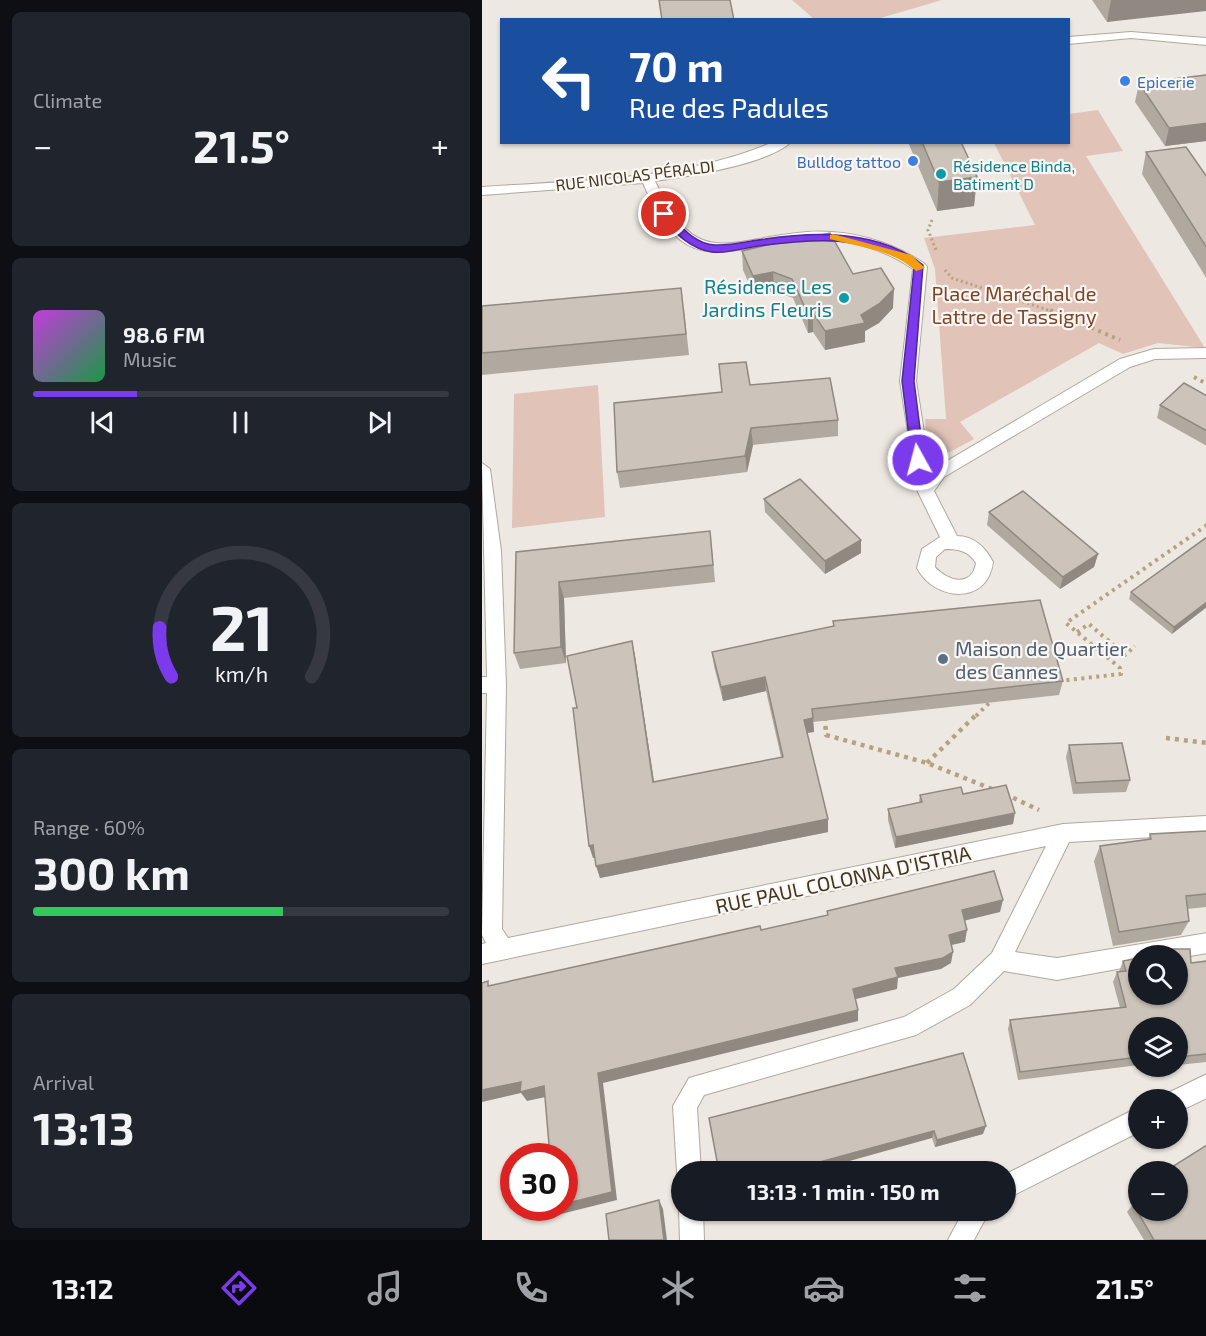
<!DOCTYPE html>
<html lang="en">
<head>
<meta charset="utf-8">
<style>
  :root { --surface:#171b24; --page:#20242c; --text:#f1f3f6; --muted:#9ea1a6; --line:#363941; --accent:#7c3aed }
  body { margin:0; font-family:"Exo 2",sans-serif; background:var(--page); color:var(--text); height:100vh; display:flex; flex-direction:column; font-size:22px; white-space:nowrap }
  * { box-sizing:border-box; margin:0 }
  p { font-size:20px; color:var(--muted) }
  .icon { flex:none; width:33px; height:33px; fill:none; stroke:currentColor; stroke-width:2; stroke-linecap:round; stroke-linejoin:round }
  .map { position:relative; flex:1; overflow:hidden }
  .details { display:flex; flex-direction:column; gap:12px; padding:12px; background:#0d0f14; width:482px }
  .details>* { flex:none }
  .hud { position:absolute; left:18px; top:18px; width:570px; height:126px; border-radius:0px; box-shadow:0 2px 4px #0004; background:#1a4fa0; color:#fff; overflow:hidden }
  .controls { position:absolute; left:646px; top:945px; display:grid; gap:12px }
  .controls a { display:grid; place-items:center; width:60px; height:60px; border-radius:50%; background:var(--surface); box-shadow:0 2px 4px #0004; font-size:30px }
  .speed { position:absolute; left:18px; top:1143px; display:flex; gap:12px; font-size:30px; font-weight:700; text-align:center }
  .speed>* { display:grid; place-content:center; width:78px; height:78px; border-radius:50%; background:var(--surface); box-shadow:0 2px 4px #0004; line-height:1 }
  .speed .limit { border:9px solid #d22; background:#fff; color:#111 }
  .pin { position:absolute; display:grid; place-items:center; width:51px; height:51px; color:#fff; margin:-26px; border:3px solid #fff; border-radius:50%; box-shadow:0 2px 6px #0007 }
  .me { position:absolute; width:66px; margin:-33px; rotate:353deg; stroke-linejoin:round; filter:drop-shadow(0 0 4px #0008) }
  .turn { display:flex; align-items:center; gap:21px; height:126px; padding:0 30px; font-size:27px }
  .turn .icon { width:78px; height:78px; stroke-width:2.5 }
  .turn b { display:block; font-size:42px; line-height:51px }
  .big { font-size:45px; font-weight:700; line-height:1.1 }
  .details .tile { flex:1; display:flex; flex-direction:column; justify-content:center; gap:9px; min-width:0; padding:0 21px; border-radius:9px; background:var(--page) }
  .details .dial { align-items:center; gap:0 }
  .dial svg { height:156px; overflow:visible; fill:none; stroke:var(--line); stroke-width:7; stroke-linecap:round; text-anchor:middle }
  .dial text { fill:var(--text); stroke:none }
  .song { display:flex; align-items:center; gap:18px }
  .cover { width:72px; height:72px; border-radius:9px; background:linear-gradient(135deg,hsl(290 70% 55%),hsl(140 70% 35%)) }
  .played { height:6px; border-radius:3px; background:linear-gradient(90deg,var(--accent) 25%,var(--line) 25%) }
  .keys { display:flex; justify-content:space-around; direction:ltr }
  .heat { display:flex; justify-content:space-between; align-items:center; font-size:33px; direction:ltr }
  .charge { height:9px; border-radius:4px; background:linear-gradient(90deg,#34c759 60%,var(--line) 0) }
  .trip { position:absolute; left:189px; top:1161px; width:345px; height:60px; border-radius:30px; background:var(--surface); box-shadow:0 2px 4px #0004; font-weight:700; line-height:60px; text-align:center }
  .menu { display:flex; height:96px; justify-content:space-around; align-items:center; background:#090b0e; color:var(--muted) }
  .menu .icon { width:42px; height:42px }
  .menu .current { color:var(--accent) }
  .menu b { font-size:27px; color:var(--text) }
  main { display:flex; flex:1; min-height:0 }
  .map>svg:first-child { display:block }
  .green { fill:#e1c3b8 }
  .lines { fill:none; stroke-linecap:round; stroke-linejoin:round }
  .minor-casing { stroke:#b0a89c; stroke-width:2 }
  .path-far2 { stroke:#b5a37f; stroke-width:3; stroke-dasharray:2 3; stroke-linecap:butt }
  .path-far1 { stroke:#b5a37f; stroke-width:4; stroke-dasharray:3 4.5; stroke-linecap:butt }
  .path { stroke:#b5a37f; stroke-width:4.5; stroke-dasharray:4 5; stroke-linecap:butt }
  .minor { fill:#fff; fill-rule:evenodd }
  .wall { fill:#afa9a0 }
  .shaded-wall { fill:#8f8982 }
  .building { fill:#ccc4ba; stroke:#8f8982; stroke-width:1.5 }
  .route { fill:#7c3aed; stroke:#51269a; stroke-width:1.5 }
  .slow { fill:#f59e0b }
  .shop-dot { fill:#3f7fe0; stroke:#faf6f3; stroke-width:2 }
  .culture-dot { fill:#0f9aa8; stroke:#faf6f3; stroke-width:2 }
  .service-dot { fill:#5c6f8a; stroke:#faf6f3; stroke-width:2 }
  .labels { text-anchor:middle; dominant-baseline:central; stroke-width:4.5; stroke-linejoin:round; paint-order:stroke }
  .far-shop-label { font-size:16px; fill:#366cbe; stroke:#faf6f3; text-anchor:start }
  .far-culture-label { font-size:16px; fill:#0d838f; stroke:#faf6f3; text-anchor:start }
  .far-street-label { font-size:16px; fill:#413720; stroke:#faf6f3 }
  .culture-label { font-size:20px; fill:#0d838f; stroke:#faf6f3; text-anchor:end }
  .park-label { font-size:20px; fill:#7d4525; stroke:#faf6f3 }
  .service-label { font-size:20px; fill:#4e5e75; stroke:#faf6f3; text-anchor:start }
  .street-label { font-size:20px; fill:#413720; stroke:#faf6f3 }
</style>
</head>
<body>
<main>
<section class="details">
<div class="tile"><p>Climate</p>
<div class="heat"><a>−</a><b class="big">21.5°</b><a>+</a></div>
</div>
<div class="tile">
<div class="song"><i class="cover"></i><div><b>98.6 FM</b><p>Music</p></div></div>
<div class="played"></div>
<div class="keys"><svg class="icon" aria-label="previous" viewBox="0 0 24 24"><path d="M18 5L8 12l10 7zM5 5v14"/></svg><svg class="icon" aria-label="pause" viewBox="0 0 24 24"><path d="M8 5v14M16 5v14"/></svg><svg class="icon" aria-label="next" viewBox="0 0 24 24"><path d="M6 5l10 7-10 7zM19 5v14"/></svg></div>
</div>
<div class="tile dial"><svg viewBox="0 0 100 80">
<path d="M14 69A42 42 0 1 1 86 69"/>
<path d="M14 69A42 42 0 0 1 8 44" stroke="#7c3aed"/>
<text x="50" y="56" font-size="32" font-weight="700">21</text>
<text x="50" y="72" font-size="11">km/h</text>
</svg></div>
<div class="tile"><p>Range · 60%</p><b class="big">300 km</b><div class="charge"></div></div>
<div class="tile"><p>Arrival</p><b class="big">13:13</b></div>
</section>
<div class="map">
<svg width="725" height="1240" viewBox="0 0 725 1240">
  <rect width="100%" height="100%" fill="#eee8e2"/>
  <g class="green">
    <path d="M310,0h150l-65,19h-63z"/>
    <path d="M616,110l25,41 -37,5 119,192 -47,-5 -35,11 -24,-11 -139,79 14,17 -24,13 -15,2 -8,-10 -2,-25h21l-11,-150 -11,-31 111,-13 -41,-82 74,-1 1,-28z"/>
    <path d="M116,385l7,132 -93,11 2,-134z"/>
  </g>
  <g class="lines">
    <defs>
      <g id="minor">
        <path d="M649,32l76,6v7l-76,-7 -63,6v-7z"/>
        <path d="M291,142h18c-25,23 -102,34 -136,39 42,92 73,57 152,51 41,-3 84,9 118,32l2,3 -11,114 14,90 190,-112 34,-10 53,-1v10l-52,1 -25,8 -186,110 -10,14 23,45c17,0 29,12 36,26 -5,43 -58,40 -76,6l5,-19 18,-12 -23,-47 -17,-109 13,-112c-30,-21 -68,-31 -104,-29 -85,5 -122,45 -166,-57l-161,12v-8c98,-7 200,-6 291,-45zM463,549c13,0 24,2 31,14 -4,25 -29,18 -41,4l1,-10z"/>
        <path d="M0,463l8,6 11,82 5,134 -4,244 6,9 555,-114 144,-8v18l-138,8 -54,110 42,6 150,-25v20l-29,5v-2h-39v9l-82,15 -53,-9 -34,34 -54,30 -212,60 -7,13 4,64h-19l-1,8 -4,-8 -4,-66 16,-28 215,-61 50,-28 38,-36 54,-107 -564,118v-20l4,-1 -4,-8 5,-242h-5v-16h5z"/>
        <path d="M725,1074v24l-29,14v-12h-11l3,-8z"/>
        <path d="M657,1107v25l-133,67v-25z"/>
        <path d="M200,1203v7h21l1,30h-24l-1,-30z"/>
        <path d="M482,1210h26l-16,30h-26z"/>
      </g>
    </defs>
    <use href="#minor" class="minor-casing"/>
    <g class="path-far2">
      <path d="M450,220l-4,10 8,20"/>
      <path d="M463,270l7,8 102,34"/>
    </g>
    <g class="path-far1">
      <path d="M568,310l70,30"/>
      <path d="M712,377l13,7"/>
      <path d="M595,632l12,-8 36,31 10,-9"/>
      <path d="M577,681l62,-7 -1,-6 -54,-45 141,-98"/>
      <path d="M494,716l13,-13"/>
    </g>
    <g class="path">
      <path d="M343,717l1,18 101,28 65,26"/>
      <path d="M684,738l41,5"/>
      <path d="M445,763l50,-49"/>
      <path d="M523,794l34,16"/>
    </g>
    <use href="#minor" class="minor"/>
  </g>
  <g class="wall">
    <path d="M610,0h115l-100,22z"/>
    <path d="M725,75v66l-42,5 -30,-44 4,-19z"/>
    <path d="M426,142h53l16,35 -3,29 -37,5z"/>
    <path d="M664,152l61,25v102l-65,-105z"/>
    <path d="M327,237l84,71 -14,15 -14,8v11l-40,8 -12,-18 -5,1 -15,-35 -19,-7 -20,4 -11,-25 -1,-19z"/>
    <path d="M0,306l202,3 5,46 -207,20z"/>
    <path d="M268,385l88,35v16l-85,9 -6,27 -127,16 -3,-16 105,-80z"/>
    <path d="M725,396v50l-50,-28 3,-13z"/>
    <path d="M282,499l97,54 -36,21 -60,-62z"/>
    <path d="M507,512l109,42 -4,13 -34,22 -73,-64z"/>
    <path d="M725,537l-35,97 -43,-35 2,-7z"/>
    <path d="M230,548l3,34 -151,16 2,65 -46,6 -6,-16 2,-101z"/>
    <path d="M351,621l230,60 -4,14 -246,27 1,10 -7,1 21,99 -228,46 -5,-20h-2l-16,-150 55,-67 3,15 19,126 127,-25 -15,-66 -43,10 -9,-35 -2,-14 121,-25z"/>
    <path d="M587,745l61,35 -4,12 -53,2 -7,-37z"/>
    <path d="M481,794l50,30 -118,24 -7,-28v-11l31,-7 1,-7z"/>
    <path d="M725,831v76l-20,2 2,12 -8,14 -68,11 -19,-85 6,-15 48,-6 2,-6z"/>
    <path d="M664,949h44l1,14 16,-2v101l-29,3v-37h-39v37l-121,15 -10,-51 2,-9 110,-12 -7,-26 4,-10h2l4,-11 16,-3v36h39v-38h-35z"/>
    <path d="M227,1118l274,16 -48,13 -3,-9z"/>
    <path d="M651,1204l6,6 68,30h-63l-17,-28z"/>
  </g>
  <g class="shaded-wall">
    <path d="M629,0h96v11l-100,11z"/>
    <path d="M725,123v18l-42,5 4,-18z"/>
    <path d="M495,177l-3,29 -37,5 2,-29z"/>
    <path d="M291,272l1,19 -20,4 -1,-19z"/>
    <path d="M412,289l-1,19 -14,15 -14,8v11l-40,8v-19z"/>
    <path d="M331,313v19l-5,1v-19z"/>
    <path d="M269,428l2,17 -6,27 -2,-16z"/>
    <path d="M379,540v13l-36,21v-13z"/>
    <path d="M616,554l-4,13 -34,22 3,-12z"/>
    <path d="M77,582l5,16 2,65 -5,-16z"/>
    <path d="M725,602v5l-35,27 2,-7z"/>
    <path d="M150,641l3,15 21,139 -3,-13z"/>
    <path d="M283,677l1,14 -43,10 -2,-14z"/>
    <path d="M331,718l1,14 -10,1v-13z"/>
    <path d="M533,813l-2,11 -118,24 1,-11z"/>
    <path d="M346,819v13l-228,46 -4,-12z"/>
    <path d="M111,845l5,12 -5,1 -4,-12z"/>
    <path d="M521,900l-3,12 -41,10 3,-12z"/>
    <path d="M485,930l-2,12 -18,4 2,-11z"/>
    <path d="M471,952l-2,11 -10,6 -43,9 -1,11 -45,11 1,-11 42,-21z"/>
    <path d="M376,1010v11l-255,62 14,117 -56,14 -5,-6h8v-4l34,-131z"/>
    <path d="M39,1082l23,4 6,10 -23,5 -6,-8 -39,9v-12z"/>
    <path d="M504,1126l-3,8 -48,13 2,-7z"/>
    <path d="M452,1131l-2,7 -122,34h-27z"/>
    <path d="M177,1200l4,9 4,31h-3z"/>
  </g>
  <g class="building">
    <path d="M177,0h71l4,20h-72z"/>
    <path d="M725,75v48l-38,5 -30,-45z"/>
    <path d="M440,142h39l16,35 -38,5z"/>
    <path d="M704,147l21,30v71l-61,-96z"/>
    <path d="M348,233l23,41 28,-6 13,21 -15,15 -18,11 4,8 -40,8 -12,-18 -5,1 -16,-35 -19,-7 -20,4 -11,-25 66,-16 1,2z"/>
    <path d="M199,288l5,46 -204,19v-47z"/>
    <path d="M264,362l4,23 80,-7 8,42 -87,8 -6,28 -128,16 -3,-69 108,-11 -3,-28z"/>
    <path d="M702,383l23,13v35l-47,-26z"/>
    <path d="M318,479l61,61 -36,21 -61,-62z"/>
    <path d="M541,491l75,63 -35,23 -74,-65z"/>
    <path d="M228,531l3,34 -154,17 2,65 -47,6 2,-101z"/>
    <path d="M725,537v65l-33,25 -43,-35z"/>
    <path d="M558,600l23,81 -251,28 1,9 -9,2 24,99 -232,47 -3,-21 -4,1 -16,-138h4l-10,-52 65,-15 21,141 130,-25 -18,-80 -44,10 -9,-35 122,-26 -1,-5z"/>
    <path d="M640,743l8,37 -54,3 -7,-38z"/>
    <path d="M524,785l9,28 -119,24 -8,-28 34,-7 -2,-7 41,-8 2,7z"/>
    <path d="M725,831v63l-21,2 3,25 -70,11 -19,-86 51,-7 -1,-5z"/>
    <path d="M512,871l9,29 -41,10 5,20 -18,5 4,17 -10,6 -48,10 3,9 -45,12 5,21 -260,63 14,119 -48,12v-48h-14l-6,-70 -24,6 1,-10 -39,8v-107l6,-2v5l272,-60 1,4 67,-15 -1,-4z"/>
    <path d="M664,949h44l1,14 16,-2v93l-29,3v-29h-39v29l-119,15 -10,-52 116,-13 -9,-35 9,-1 -3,-10 16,-3v36h39v-38h-32z"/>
    <path d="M481,1053l23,73 -49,14 -3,-9 -151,41h-64l-10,-54z"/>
    <path d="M725,1145v95h-57h4l-21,-36 6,-4v10h39v-38h-14z"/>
    <path d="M177,1200l5,40h-55l-3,-26z"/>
  </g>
  <path class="route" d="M178,212h7c13,13 27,32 48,33 15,1 34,-4 50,-6 52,-8 115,-9 158,26l-9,116 10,79 -2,3h-8l-2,-3 -10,-79 12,-113c-43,-35 -105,-29 -156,-22 -14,2 -32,8 -46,6 -23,-3 -37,-20 -52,-36z"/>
  <path class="slow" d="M351,234l78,21 14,13 -9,3c-23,-21 -57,-24 -86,-32v-4z"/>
  <g class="shop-dot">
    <circle cx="643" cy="81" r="6"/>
    <circle cx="431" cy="161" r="6"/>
  </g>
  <g class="culture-dot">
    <circle cx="459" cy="174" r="6"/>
    <circle cx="362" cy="298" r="6"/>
  </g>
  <circle class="service-dot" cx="461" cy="659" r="6"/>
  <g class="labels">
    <g class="far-shop-label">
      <text x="655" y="81">Epicerie</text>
      <text x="419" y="161" text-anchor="end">Bulldog tattoo</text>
    </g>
    <g class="far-culture-label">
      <text x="471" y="165">Résidence Binda,<tspan x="471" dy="18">Batiment D</tspan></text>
    </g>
    <g class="far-street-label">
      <text transform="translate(153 175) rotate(-7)">RUE NICOLAS PÉRALDI</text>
    </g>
    <g class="culture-label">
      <text x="350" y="286">Résidence Les<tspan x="350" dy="23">Jardins Fleuris</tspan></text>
    </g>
    <g class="park-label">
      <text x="532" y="293">Place Maréchal de<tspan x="532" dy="23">Lattre de Tassigny</tspan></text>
    </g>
    <g class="service-label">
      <text x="473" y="648">Maison de Quartier<tspan x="473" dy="23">des Cannes</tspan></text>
    </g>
    <g class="street-label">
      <text transform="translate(361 879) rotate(-12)">RUE PAUL COLONNA D'ISTRIA</text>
    </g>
  </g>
</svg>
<div class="controls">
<a><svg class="icon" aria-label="search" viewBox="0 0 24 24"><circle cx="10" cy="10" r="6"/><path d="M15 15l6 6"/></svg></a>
<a><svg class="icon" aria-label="layers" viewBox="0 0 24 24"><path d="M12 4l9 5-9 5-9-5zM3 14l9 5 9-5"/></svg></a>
<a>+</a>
<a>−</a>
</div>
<div class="speed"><div class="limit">30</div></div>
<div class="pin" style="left:182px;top:214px;background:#d93025"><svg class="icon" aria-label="arrive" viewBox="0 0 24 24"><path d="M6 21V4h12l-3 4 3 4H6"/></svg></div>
<svg class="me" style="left:436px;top:460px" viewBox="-20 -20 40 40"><circle r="17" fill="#7c3aed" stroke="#fff" stroke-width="3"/><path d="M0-11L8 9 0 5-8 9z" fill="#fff"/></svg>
<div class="trip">13:13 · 1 min · 150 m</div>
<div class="hud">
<div class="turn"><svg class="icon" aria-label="left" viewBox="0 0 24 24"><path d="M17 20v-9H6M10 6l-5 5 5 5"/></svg><div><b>70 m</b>Rue des Padules</div></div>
</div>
</div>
</main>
<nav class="menu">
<b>13:12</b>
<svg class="icon current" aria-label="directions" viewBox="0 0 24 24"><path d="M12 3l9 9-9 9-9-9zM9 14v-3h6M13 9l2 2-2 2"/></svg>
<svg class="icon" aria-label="music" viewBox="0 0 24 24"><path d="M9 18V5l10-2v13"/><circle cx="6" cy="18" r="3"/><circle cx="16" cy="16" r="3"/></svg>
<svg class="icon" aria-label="phone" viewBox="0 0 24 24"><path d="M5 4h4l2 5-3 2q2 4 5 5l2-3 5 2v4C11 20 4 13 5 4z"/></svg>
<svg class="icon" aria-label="climate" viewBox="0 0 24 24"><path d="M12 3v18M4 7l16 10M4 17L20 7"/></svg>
<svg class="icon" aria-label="car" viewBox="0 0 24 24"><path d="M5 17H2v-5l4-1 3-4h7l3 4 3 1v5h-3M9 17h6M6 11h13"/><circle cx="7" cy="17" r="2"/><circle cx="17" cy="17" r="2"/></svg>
<svg class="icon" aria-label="filters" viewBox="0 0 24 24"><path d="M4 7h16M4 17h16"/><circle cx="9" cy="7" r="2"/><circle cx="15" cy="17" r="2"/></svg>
<b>21.5°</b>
</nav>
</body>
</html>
